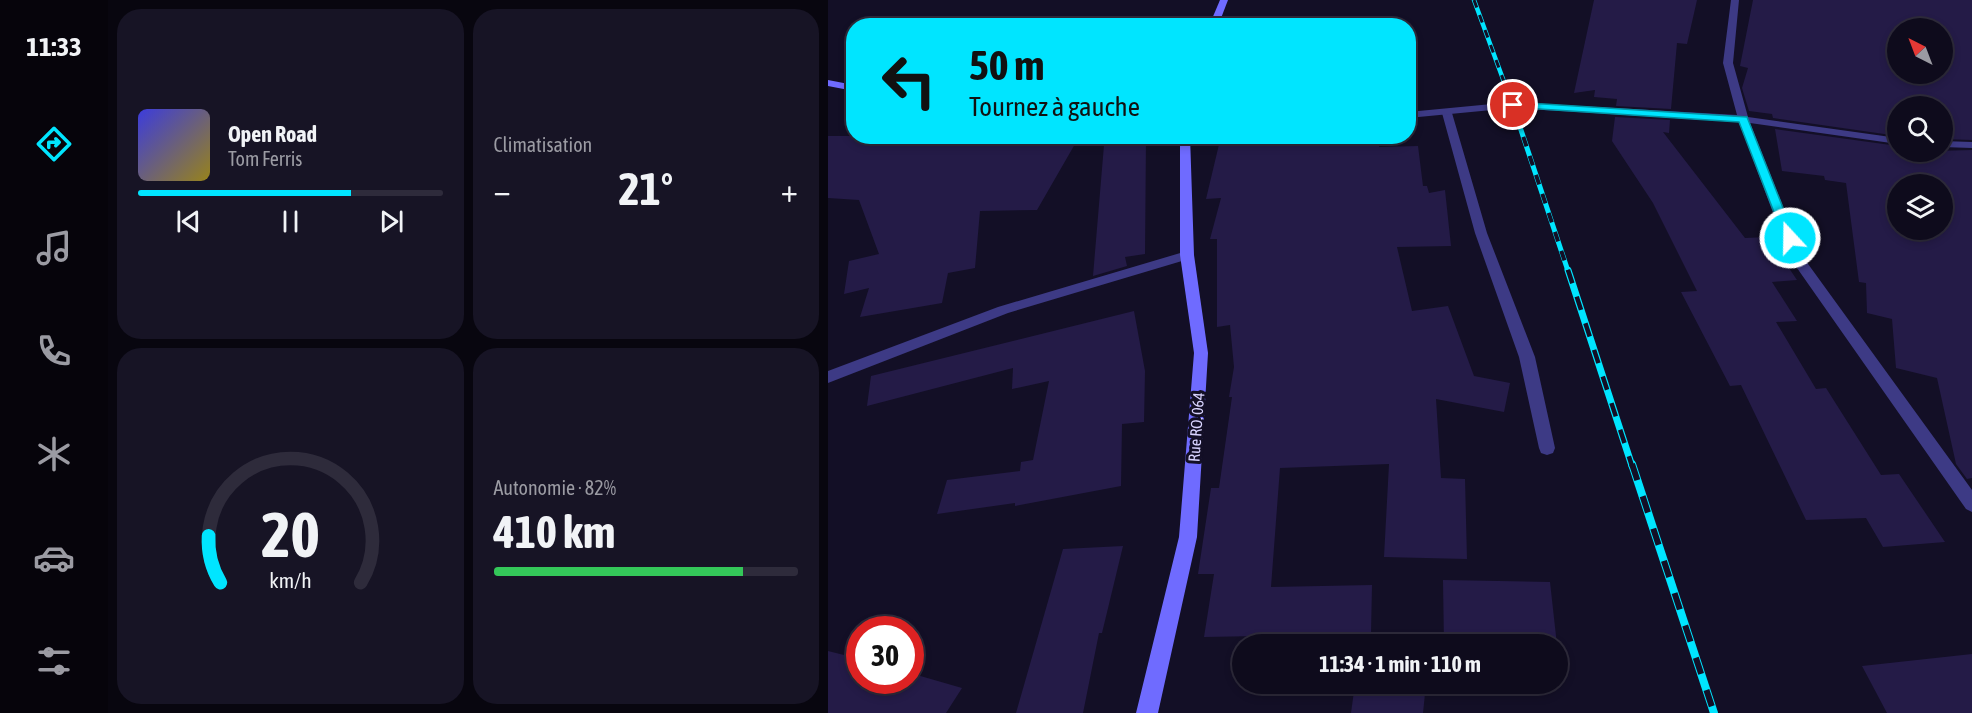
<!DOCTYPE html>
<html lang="fr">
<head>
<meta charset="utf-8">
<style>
  :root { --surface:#0e0b1c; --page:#171425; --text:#f1f3f6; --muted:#9b9ba3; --line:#2e2b3b; --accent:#00e5ff }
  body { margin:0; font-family:"Asap Condensed",sans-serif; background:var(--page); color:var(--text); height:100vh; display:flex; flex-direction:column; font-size:22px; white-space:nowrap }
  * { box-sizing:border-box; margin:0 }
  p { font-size:20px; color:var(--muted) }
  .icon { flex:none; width:33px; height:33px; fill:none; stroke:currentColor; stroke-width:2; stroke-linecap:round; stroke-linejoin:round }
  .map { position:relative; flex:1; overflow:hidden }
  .side { display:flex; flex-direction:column; gap:9px; padding:9px; background:#08060f; width:720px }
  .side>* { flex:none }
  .top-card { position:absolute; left:18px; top:18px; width:570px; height:126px; border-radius:24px; box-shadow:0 3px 9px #0003,0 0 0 2px var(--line); background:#00e5ff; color:#111; overflow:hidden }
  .needle { width:39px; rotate:318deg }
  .controls { position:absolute; left:1059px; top:18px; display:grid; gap:12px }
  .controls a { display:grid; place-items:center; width:66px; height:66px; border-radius:50%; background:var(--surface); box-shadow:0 3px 9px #0003,0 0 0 2px var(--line); font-size:30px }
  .speed { position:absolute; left:18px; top:616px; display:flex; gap:12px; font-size:30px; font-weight:700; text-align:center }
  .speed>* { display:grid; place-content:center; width:78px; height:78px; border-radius:50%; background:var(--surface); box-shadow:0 3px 9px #0003,0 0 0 2px var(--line); line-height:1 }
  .speed .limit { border:9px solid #d22; background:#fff; color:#111 }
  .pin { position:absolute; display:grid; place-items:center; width:51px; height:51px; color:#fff; margin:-26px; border:3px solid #fff; border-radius:50%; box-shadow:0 2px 6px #0007 }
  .me { position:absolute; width:66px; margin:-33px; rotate:339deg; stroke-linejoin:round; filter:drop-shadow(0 0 4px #0008) }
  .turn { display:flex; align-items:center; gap:21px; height:126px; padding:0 24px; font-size:27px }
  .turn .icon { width:78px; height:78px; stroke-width:2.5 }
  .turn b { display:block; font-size:42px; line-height:51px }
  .big { font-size:45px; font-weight:700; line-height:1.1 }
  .side .tile { flex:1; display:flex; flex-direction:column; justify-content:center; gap:9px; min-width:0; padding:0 21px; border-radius:24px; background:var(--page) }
  .side .dial { align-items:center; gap:0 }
  .dial svg { height:156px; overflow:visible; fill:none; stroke:var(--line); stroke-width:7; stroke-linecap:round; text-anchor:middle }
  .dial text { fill:var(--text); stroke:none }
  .song { display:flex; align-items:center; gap:18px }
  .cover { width:72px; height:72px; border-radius:9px; background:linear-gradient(135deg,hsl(240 70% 55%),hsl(50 70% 35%)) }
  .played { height:6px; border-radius:3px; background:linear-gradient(90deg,var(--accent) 70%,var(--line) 70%) }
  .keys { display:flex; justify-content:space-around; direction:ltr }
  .heat { display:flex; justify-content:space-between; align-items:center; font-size:33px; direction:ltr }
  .charge { height:9px; border-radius:4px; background:linear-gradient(90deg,#34c759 82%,var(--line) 0) }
  .side .tiles { flex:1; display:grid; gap:9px; grid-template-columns:repeat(2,1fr) }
  .trip { position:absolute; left:404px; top:634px; width:336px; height:60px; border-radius:30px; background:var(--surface); box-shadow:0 3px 9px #0003,0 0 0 2px var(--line); font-weight:700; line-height:60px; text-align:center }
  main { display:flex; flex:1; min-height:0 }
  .tabs { display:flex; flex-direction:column; width:108px; justify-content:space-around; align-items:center; background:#06040b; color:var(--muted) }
  .tabs .icon { width:42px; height:42px }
  .tabs .selected { color:var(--accent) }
  .tabs b { font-size:27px; color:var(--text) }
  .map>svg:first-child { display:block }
  .building { fill:#241b47; fill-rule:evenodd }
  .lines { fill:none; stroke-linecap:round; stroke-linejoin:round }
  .lane { fill:#3d3a85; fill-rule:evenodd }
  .street { fill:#3d3a85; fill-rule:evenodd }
  .secondary { fill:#6f6bff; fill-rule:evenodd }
  .rail-far3-casing { stroke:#00e5ff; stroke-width:4.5 }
  .rail-far2-casing { stroke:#00e5ff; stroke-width:5 }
  .rail-far1-casing { stroke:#00e5ff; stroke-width:7 }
  .rail-casing { stroke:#00e5ff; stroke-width:8 }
  .rail-far3 { stroke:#130f26; stroke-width:3; stroke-dasharray:8; stroke-linecap:butt }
  .rail-far2 { stroke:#130f26; stroke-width:4; stroke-dasharray:10; stroke-linecap:butt }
  .rail-far1 { stroke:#130f26; stroke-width:4.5; stroke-dasharray:14; stroke-linecap:butt }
  .rail { stroke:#130f26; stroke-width:6; stroke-dasharray:17; stroke-linecap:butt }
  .route { fill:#00e5ff; stroke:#0095a6; stroke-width:1.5 }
  .labels { text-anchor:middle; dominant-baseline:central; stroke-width:6; stroke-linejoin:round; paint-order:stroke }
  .street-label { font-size:16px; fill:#d9d4ff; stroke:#130f26 }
</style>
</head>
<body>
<main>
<nav class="tabs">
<b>11:33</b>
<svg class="icon selected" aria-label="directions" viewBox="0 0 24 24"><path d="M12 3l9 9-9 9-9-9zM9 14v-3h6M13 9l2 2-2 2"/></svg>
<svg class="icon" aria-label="music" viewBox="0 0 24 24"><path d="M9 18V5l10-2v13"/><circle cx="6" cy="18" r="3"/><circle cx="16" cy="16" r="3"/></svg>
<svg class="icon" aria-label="phone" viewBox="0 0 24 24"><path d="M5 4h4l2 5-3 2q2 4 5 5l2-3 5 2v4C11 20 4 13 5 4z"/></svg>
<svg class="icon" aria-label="climate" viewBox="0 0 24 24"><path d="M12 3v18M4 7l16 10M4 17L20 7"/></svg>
<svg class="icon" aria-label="car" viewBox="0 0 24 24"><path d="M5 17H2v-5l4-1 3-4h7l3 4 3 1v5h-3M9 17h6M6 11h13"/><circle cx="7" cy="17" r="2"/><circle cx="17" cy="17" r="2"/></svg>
<svg class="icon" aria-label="filters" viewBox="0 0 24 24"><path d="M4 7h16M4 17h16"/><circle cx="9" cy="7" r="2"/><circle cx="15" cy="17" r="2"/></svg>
</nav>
<section class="side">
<div class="tiles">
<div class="tile">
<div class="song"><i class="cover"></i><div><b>Open Road</b><p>Tom Ferris</p></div></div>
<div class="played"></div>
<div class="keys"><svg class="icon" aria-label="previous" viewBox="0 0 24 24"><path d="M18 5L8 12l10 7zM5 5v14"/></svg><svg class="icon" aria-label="pause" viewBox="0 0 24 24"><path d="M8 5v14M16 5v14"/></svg><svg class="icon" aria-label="next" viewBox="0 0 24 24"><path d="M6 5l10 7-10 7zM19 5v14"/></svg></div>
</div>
<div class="tile"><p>Climatisation</p>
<div class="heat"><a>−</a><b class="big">21°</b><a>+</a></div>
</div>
<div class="tile dial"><svg viewBox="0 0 100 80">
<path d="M14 69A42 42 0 1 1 86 69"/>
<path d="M14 69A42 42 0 0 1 8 45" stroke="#00e5ff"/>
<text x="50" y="56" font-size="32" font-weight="700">20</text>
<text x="50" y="72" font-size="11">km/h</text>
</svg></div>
<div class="tile"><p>Autonomie · 82%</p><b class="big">410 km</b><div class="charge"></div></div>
</div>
</section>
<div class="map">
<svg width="1144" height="713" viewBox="0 0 1144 713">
  <rect width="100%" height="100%" fill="#130f26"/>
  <g class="building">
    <path d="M766,0h103l-10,44 -10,-1 -6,66 -55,-3 1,-7 -23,-2 1,-7 -21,3z"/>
    <path d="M925,0h219v140l-30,-1v-33h-44v30l-125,-18 -1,-4 -23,-3 -7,-23 6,-20 -8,-2zM1070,28h44v46h-44z"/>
    <path d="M787,117l55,3 -1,13 -6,-1 82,106 23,-1 29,43 -25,2 25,39 -21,1 40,67 10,-1 55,87 18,-1 46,68 -62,5 -17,-29 -60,2 -65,-135 -11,1 -49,-94 16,-1 -44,-88 -41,-62z"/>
    <path d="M947,129l123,17v6l74,-2v328l-5,1 -11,-15 -19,-86 -41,-10 -4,-49 -25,-6 -1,-30 -7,-1 -13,-99 -21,-3 -1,-4 -42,-5zM1070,184h44v46h-44z"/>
    <path d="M0,136h171l76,8 -38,66 -57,1 -5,57 -27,5 -6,30 -82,14 9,-29 -25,6 5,-33 30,-7 -20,-54 -31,-2z"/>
    <path d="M393,136h158v11l39,-1 5,40h4l2,7 16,-3 6,56 -54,1 15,64 36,-5 26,70 36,7 -6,29 -68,-13 5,79 24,1 2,80 -83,-2 5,-93 -109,4 -9,119 101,-2 -1,49 -167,3 10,-63h-16l13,-86h8l13,-91h-3l5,-30 -4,-42 -13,2v-88h-7l11,-41 -15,1z"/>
    <path d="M318,138l-1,116 -20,3 2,9 -34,10 11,-131z"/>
    <path d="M306,311l11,60 -1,51 -22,2 -1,62 -106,20v-3l-78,11 10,-34 73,-9 1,-9 12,-2 16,-79 -37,8 1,-21 -146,38 4,-30z"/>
    <path d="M295,546l-21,87h-3l-16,80h-67l47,-164z"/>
    <path d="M615,580l107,2 7,63h-113z"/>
    <path d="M0,651l32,8v22h50v-8l52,15 -16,25h-118z"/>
    <path d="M1144,654v59h-85l-25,-47z"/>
    <path d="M527,684h71l-3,29h-72z"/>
  </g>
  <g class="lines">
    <g class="lane">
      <path d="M619,110l5,3 35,120 48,124 20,91 -2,5 -6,2 -6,-2 -2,-5 -20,-91 -44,-124 -33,-120z"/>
      <path d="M359,251l7,4 -2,3 -184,55 -180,70v-12l170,-64z"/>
    </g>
    <g class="street">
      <path d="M903,0h8l-6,63 15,54 150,21v6l-148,-21 53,134 169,233v22l-6,-3 -176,-251 -51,-136 -226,-14 -105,10v-6l105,-10 224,13 -14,-52z"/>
      <path d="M1114,141l30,1v6l-30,-1z"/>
    </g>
    <g class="secondary">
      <path d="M392,0h8l-10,26h-9z"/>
      <path d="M0,80l26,5v6l-26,-5z"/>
      <path d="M352,136h10l4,119 14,98 -11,184 -39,176h-22l43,-176 15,-184 -14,-98z"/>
    </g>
    <defs>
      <path id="rail-far3" d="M646,0l44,120"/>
      <path id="rail-far2" d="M689,118l51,153"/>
      <path id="rail-far1" d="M740,270l64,196"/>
      <path id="rail" d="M804,464l82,249"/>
    </defs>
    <use href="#rail-far3" class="rail-far3-casing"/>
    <use href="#rail-far2" class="rail-far2-casing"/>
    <use href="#rail-far1" class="rail-far1-casing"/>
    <use href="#rail" class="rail-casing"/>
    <use href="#rail-far3" class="rail-far3"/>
    <use href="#rail-far2" class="rail-far2"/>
    <use href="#rail-far1" class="rail-far1"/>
    <use href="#rail" class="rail"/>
  </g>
  <path class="route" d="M685,102l234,15 48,121 -5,4 -6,-4 -45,-116 -230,-15 -1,-2z"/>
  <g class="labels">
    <g class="street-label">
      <text transform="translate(368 427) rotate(-86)">Rue RO. 064</text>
    </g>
  </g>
</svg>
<div class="controls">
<a><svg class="needle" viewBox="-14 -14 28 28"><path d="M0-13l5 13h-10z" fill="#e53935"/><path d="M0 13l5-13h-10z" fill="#9b9ba3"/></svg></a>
<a><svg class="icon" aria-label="search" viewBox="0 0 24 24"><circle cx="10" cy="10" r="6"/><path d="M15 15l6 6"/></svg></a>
<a><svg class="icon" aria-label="layers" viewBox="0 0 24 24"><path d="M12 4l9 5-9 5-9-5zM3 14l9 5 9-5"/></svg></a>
</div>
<div class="speed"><div class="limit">30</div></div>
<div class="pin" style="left:685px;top:105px;background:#d93025"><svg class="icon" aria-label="arrive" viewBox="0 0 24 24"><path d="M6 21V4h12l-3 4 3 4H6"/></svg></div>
<svg class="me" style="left:962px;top:238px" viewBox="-20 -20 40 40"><circle r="17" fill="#00e5ff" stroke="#fff" stroke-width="3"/><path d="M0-11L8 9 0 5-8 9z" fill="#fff"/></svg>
<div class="trip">11:34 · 1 min · 110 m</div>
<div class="top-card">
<div class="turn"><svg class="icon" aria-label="left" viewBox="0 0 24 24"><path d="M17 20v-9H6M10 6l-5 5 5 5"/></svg><div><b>50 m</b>Tournez à gauche</div></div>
</div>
</div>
</main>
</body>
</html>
